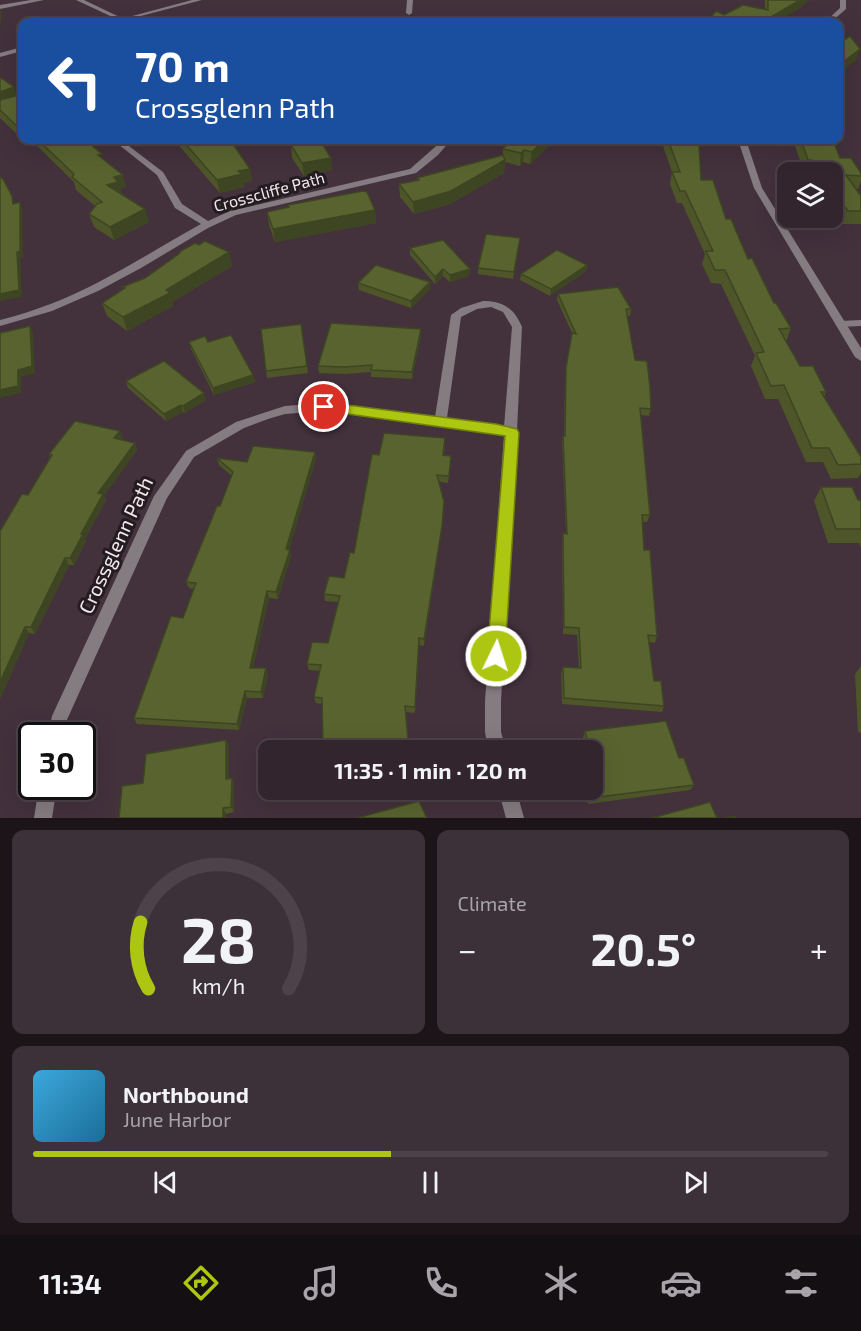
<!DOCTYPE html>
<html lang="en">
<head>
<meta charset="utf-8">
<style>
  :root { --surface:#32252d; --page:#3d3139; --text:#f1f3f6; --muted:#a8a5aa; --line:#4d4249; --accent:#acc611 }
  body { margin:0; font-family:"Exo 2",sans-serif; background:var(--page); color:var(--text); height:100vh; display:flex; flex-direction:column; font-size:22px; white-space:nowrap }
  * { box-sizing:border-box; margin:0 }
  p { font-size:20px; color:var(--muted) }
  .icon { flex:none; width:33px; height:33px; fill:none; stroke:currentColor; stroke-width:2; stroke-linecap:round; stroke-linejoin:round }
  .map { position:relative; height:818px; overflow:hidden }
  .drawer { display:flex; flex-direction:column; gap:12px; padding:12px; background:#1c1419; flex:1 }
  .drawer>* { flex:none }
  .guide { position:absolute; left:18px; top:18px; width:825px; height:126px; border-radius:12px; box-shadow:0 6px 24px #0002,0 0 0 2px var(--line); background:#1a4fa0; color:#fff; overflow:hidden }
  .buttons { position:absolute; left:777px; top:162px; display:grid; gap:12px }
  .buttons a { display:grid; place-items:center; width:66px; height:66px; border-radius:12px; background:var(--surface); box-shadow:0 6px 24px #0002,0 0 0 2px var(--line); font-size:30px }
  .speed { position:absolute; left:18px; top:722px; display:flex; gap:12px; font-size:30px; font-weight:700; text-align:center }
  .speed>* { display:grid; place-content:center; width:78px; height:78px; border-radius:50%; background:var(--surface); box-shadow:0 6px 24px #0002,0 0 0 2px var(--line); line-height:1 }
  .speed .limit { border:3px solid #111; border-radius:9px; background:#fff; color:#111 }
  .pin { position:absolute; display:grid; place-items:center; width:51px; height:51px; color:#fff; margin:-26px; border:3px solid #fff; border-radius:50%; box-shadow:0 2px 6px #0007 }
  .me { position:absolute; width:66px; margin:-33px; rotate:4deg; stroke-linejoin:round; filter:drop-shadow(0 0 4px #0008) }
  .turn { display:flex; align-items:center; gap:21px; height:126px; padding:0 18px; font-size:27px }
  .turn .icon { width:78px; height:78px; stroke-width:2.5 }
  .turn b { display:block; font-size:42px; line-height:51px }
  .big { font-size:45px; font-weight:700; line-height:1.1 }
  .drawer .tile { flex:1; display:flex; flex-direction:column; justify-content:center; gap:9px; min-width:0; padding:0 21px; border-radius:12px; background:var(--page) }
  .drawer .dial { align-items:center; gap:0 }
  .dial svg { height:156px; overflow:visible; fill:none; stroke:var(--line); stroke-width:7; stroke-linecap:round; text-anchor:middle }
  .dial text { fill:var(--text); stroke:none }
  .song { display:flex; align-items:center; gap:18px }
  .cover { width:72px; height:72px; border-radius:9px; background:linear-gradient(135deg,hsl(200 70% 55%),hsl(200 70% 35%)) }
  .played { height:6px; border-radius:3px; background:linear-gradient(90deg,var(--accent) 45%,var(--line) 45%) }
  .keys { display:flex; justify-content:space-around; direction:ltr }
  .heat { display:flex; justify-content:space-between; align-items:center; font-size:33px; direction:ltr }
  .drawer .tiles { flex:1; display:grid; gap:12px; grid-template-columns:1fr 1fr }
  .tile:last-child { grid-column:span 2 }
  .trip { position:absolute; left:258px; top:740px; width:345px; height:60px; border-radius:12px; background:var(--surface); box-shadow:0 6px 24px #0002,0 0 0 2px var(--line); font-weight:700; line-height:60px; text-align:center }
  .tabs { display:flex; height:96px; justify-content:space-around; align-items:center; background:#140f12; color:var(--muted) }
  .tabs .icon { width:42px; height:42px }
  .tabs .on { color:var(--accent) }
  .tabs b { font-size:27px; color:var(--text) }
  .map>svg:first-child { display:block }
  .lines { fill:none; stroke-linecap:round; stroke-linejoin:round }
  .service { fill:#857c82; fill-rule:evenodd }
  .minor { fill:#857c82; fill-rule:evenodd }
  .tertiary { fill:#857c82; fill-rule:evenodd }
  .wall { fill:#4d5529 }
  .shaded-wall { fill:#3e4522 }
  .building { fill:#596330; stroke:#3e4522; stroke-width:1.5 }
  .route { fill:#acc611; stroke:#70810b; stroke-width:1.5 }
  .labels { text-anchor:middle; dominant-baseline:central; stroke-width:6; stroke-linejoin:round; paint-order:stroke }
  .far-street-label { font-size:16px; fill:#f3e7ee; stroke:#241c21 }
  .street-label { font-size:20px; fill:#f3e7ee; stroke:#241c21 }
</style>
</head>
<body>
<div class="map">
<svg width="861" height="818" viewBox="0 0 861 818">
  <rect width="100%" height="100%" fill="#43313c"/>
  <g class="lines">
    <path class="service" d="M407,0h6l-1,13 -3,2 -3,-2z"/>
    <g class="minor">
      <path d="M31,0h13l-44,9v-4z"/>
      <path d="M76,0h8l46,22h-7z"/>
      <path d="M113,140h8l42,32 19,32 26,17 22,-10 180,-42 33,-29h8l-13,15 -22,18 -180,42 -28,13 -67,40 -43,23 -46,20 -52,15v-6c78,-19 133,-58 201,-96l-26,-16 -18,-33z"/>
      <path d="M483,301c20,0 31,7 39,26l-5,103 1,3 -2,3 -15,265v31l5,18h-18l-3,-18v-31l19,-266 -180,-24 -39,3 -17,5 -24,9 -50,29 -27,41 -101,224 -2,13h-16l4,-19 102,-220 32,-45 50,-29 49,-16 39,-3 111,14 16,-102 10,-7zM491,307l12,5 9,15 -8,100 -57,-9 14,-101 16,-8z"/>
      <path d="M861,320v6l-21,1 -5,-3 5,-3z"/>
      <path d="M39,786h18l-5,32h-18z"/>
      <path d="M498,789h18l8,29h-18z"/>
    </g>
    <g class="tertiary">
      <path d="M192,0h10l-84,22h-8z"/>
      <path d="M840,0h6v9l-15,13h-6l15,-14z"/>
      <path d="M22,47v4l-22,6v-4z"/>
      <path d="M738,140h8l16,48 99,160v13l-6,-4 -101,-169z"/>
    </g>
  </g>
  <g class="wall">
    <path d="M765,0h44l-12,10 -73,5 41,-5z"/>
    <path d="M0,77l17,18 5,-1v45l-22,-21z"/>
    <path d="M23,140h62l19,20 22,27 -6,2 2,5 27,28 -35,18 -20,-13 -5,-13 6,-8 -19,-16 -2,-8 -43,-42 -5,2z"/>
    <path d="M168,140h60l22,29 2,12 -9,2 1,4 -24,6 -45,-52 -3,1z"/>
    <path d="M555,140l-25,24 -7,-2 -3,4 -15,-4 -1,11 -54,31 -36,10 -14,-17 -1,-13 18,-4v-2l86,-23v-6z"/>
    <path d="M661,140h35l5,40 25,39 48,84 17,25 -5,14 14,24 26,26 -2,5 37,60v16l-3,5 -27,1 -8,-17h-17l-28,-63h-13l-14,-33 4,-10 -34,-72 -10,-1 -9,-19 3,-10 -23,-51h-5l-7,-19 2,-12z"/>
    <path d="M793,140h40l7,18 21,15v8l-3,8 -3,-1 6,8v28h-19l-10,-15v-37h-28z"/>
    <path d="M291,145l41,25 -28,6 -12,-18z"/>
    <path d="M375,210l1,13 -101,19 -6,-17 -2,-13z"/>
    <path d="M199,245l30,7 3,14 -60,36 1,4 -46,25 -20,-15 -5,-13 21,-13 -1,-3 23,-9 34,-24v-2z"/>
    <path d="M519,245l-6,34 -35,-5v-6z"/>
    <path d="M410,248l60,21 -1,7 -19,6 -7,-6 -8,8 -25,-29z"/>
    <path d="M587,265l-1,6 -36,25 -30,-16 1,-6z"/>
    <path d="M358,283l72,6 -19,19 -52,-18z"/>
    <path d="M558,294l73,15 -1,7h-3l8,44 16,49 -2,7 -8,-1 9,100 -3,7h-5l2,28 13,86 -2,7 -6,-1 5,39 10,25 -2,6 -100,-8 -1,-31 2,-6 16,1 -2,-33 -14,-1 -1,-94 1,-7 3,1 -4,-91 1,-7h1l1,-62 7,-41 -15,-33z"/>
    <path d="M301,324l7,49 -41,5 -1,-7z"/>
    <path d="M421,329v7l-9,43 -41,-2v-5l-26,2 -26,-1 -1,-7z"/>
    <path d="M189,342h19l45,33 2,7 -41,13 -23,-46z"/>
    <path d="M126,381l80,19 -21,13 -2,-1 -17,9 -38,-33z"/>
    <path d="M123,438l-2,2 14,3 2,7 -33,46 2,4 -21,39 1,2 -12,24h-5l-34,69 -6,-1 -29,66v-168l28,-36 22,-38 -1,-3z"/>
    <path d="M445,445l-1,10 7,1v7l-3,20 -9,-1 5,26 -3,25 -17,113 -5,-1 -4,68 -10,-1 4,38h11h-97l-1,-46 -6,-1 -2,-6 6,-26 -11,-1 -2,-6 21,-21 10,-41 -13,-1 -1,-7 20,-16 10,-25 25,-98z"/>
    <path d="M315,452l1,7 -27,90 2,7 -13,43 -9,-1 -16,70 15,7 -5,23h-16l-8,32 -102,-6 -3,-6 49,-100 11,-29 -5,-1 -3,-6 34,-76 12,-30 -13,-11 -2,-7 30,4z"/>
    <path d="M821,487l37,13h3v48l-2,-5h-31l-14,-42z"/>
    <path d="M861,666v67l-3,-1 -3,-58z"/>
    <path d="M585,731l94,27 15,27 -4,5 -102,14 -4,-15h8v-39h-6l-3,-13z"/>
    <path d="M226,740l3,6v33l3,-1 2,6v28l-8,2 -83,-31z"/>
    <path d="M315,789h108l-106,12z"/>
  </g>
  <g class="shaded-wall">
    <path d="M800,0h9l-12,10 -21,12h-14z"/>
    <path d="M0,8l1,3v12h-1z"/>
    <path d="M860,49l-4,11 -18,14v-8z"/>
    <path d="M14,87l4,12 -18,6v-13z"/>
    <path d="M544,140h11l-25,24 2,-12z"/>
    <path d="M524,150l-1,12 -3,4 1,-13z"/>
    <path d="M331,158l1,12 -28,6 -2,-13z"/>
    <path d="M505,160l-1,13 -54,31 -36,10 -1,-12z"/>
    <path d="M250,169l2,12 -9,2 1,4 -24,6 -3,-13 21,-9z"/>
    <path d="M123,175l3,12 -6,2 2,5 -15,-9 7,-8z"/>
    <path d="M20,202l2,7 1,49h-3l2,39 -22,4v-7l17,-42z"/>
    <path d="M145,209l4,13 -35,18 -4,-13z"/>
    <path d="M375,210l1,13 -101,19 -2,-13z"/>
    <path d="M229,252l3,14 -60,36 1,4 -46,25 -4,-14 43,-27z"/>
    <path d="M587,265l-1,6 -36,25 1,-7z"/>
    <path d="M443,269v7l-8,8v-7z"/>
    <path d="M470,269l-1,7 -19,6v-7z"/>
    <path d="M430,282v7l-19,19v-7z"/>
    <path d="M30,326l3,7 2,40 -14,4v16l-21,5v-8l18,-20z"/>
    <path d="M421,329v7l-9,43v-7z"/>
    <path d="M253,375l2,7 -41,13 -1,-7z"/>
    <path d="M204,393l2,7 -21,13 -2,-7z"/>
    <path d="M181,405l2,7 -17,9 -2,-7z"/>
    <path d="M120,431l3,7 -6,7 -3,-7z"/>
    <path d="M135,443l2,7 -33,46 2,4 -21,39 1,2 -12,24 -4,-7 28,-65z"/>
    <path d="M315,452l1,7 -29,97 -1,-7z"/>
    <path d="M444,501l-3,32 -17,113v-7z"/>
    <path d="M290,550l1,6 -13,43 -2,-7z"/>
    <path d="M65,558l4,7 -34,69 -4,-7z"/>
    <path d="M267,591l2,7 -17,76 -2,-6z"/>
    <path d="M25,627l4,6 -29,66v-17z"/>
    <path d="M266,668l2,7 -5,23 -2,-6z"/>
    <path d="M245,691l2,7 -8,32 -2,-6z"/>
    <path d="M226,740l3,6v39l-3,-6z"/>
    <path d="M232,778l2,6v28l-3,-5z"/>
    <path d="M223,808l3,6v4h-3z"/>
  </g>
  <g class="building">
    <path d="M768,0h32l-38,22h-55l9,-11 8,4 19,-10 25,5z"/>
    <path d="M850,36l10,13 -22,17v-21z"/>
    <path d="M0,77l14,10 -14,5z"/>
    <path d="M20,92l2,2v36h-1l-21,-20v-10l19,-5z"/>
    <path d="M38,140h47l17,14 -4,1 25,20 -9,2 4,5 -11,3 38,24 -35,18 -21,-13 8,-10 5,-2 -30,-25 2,-3z"/>
    <path d="M182,140h46l5,4 17,25 -12,2 4,3 -25,6z"/>
    <path d="M320,140l11,18 -29,5 -11,-18z"/>
    <path d="M511,140h33l-12,12 -8,-2 -3,3 -18,-4z"/>
    <path d="M668,140h28v5h3l2,35h12l13,39h5l17,40 4,-1 22,45h2l15,25 -12,1 21,37h13l13,26h-5l40,65v7l-23,1 -9,-17h-17l-28,-63 -13,1 -15,-33 8,-1 -39,-82h-10l-9,-19h7l-28,-60h-5l-8,-19h8z"/>
    <path d="M801,140h32l7,18h11l10,15v3l-15,-1 15,21v15h-13l-11,-15h-5v-24h-14l-6,-12h-4z"/>
    <path d="M503,155l2,5 -54,31 -38,11 -14,-18 20,-4 -2,-2z"/>
    <path d="M0,177l3,2 9,17 1,8 7,-2v49l-3,1 2,38 -19,4z"/>
    <path d="M363,191l4,1 8,18 -102,19 -6,-17 22,-5 -1,-2z"/>
    <path d="M486,234l34,4 -6,34 -36,-4z"/>
    <path d="M443,240l27,29 -20,6 -7,-6 -8,8 -25,-29z"/>
    <path d="M205,241l24,11 -63,38 4,3 -47,24 -21,-14 23,-15 -3,-1 23,-9 35,-25 -1,-1 16,-9 4,2z"/>
    <path d="M557,250l30,15 -36,24 -30,-15z"/>
    <path d="M376,265l54,17 -19,19 -53,-18z"/>
    <path d="M618,287l13,22h-5l9,51 12,1 3,26 1,22 -11,-1 10,107h-8l2,35h6l7,86 -9,-1 6,46h7l3,25 -100,-8 -1,-31 18,1 -2,-40 -15,-1 -1,-94 4,1 -4,-98h2l1,-69 6,-34 4,1 -18,-40z"/>
    <path d="M331,323l90,6 -9,43 -41,-2 1,-5 -27,2 -27,-1z"/>
    <path d="M301,324l6,42 -41,5 -5,-42z"/>
    <path d="M30,326l2,40 -14,4v16l-18,4v-57z"/>
    <path d="M231,335l22,40 -40,13 -24,-46 16,-6 3,6z"/>
    <path d="M164,361l40,32 -21,13 -2,-1 -17,9 -38,-33z"/>
    <path d="M75,421l45,10 -6,7 21,5 -37,50 5,1 -22,40h2l-13,24h-5l-34,69h-6l-25,55v-151l22,-37 6,1 24,-40 -3,-1z"/>
    <path d="M384,433l61,5 -2,17 8,1 -2,20 -12,-1 7,26 -2,25 -18,113 -5,-1 -4,69 -10,-1 4,44 11,-2v2h-97l-1,-52 -8,-1 7,-32 -14,-1 5,-22 16,1 12,-47 -16,-2 5,-18 15,2 6,-26 4,1 18,-99 7,1z"/>
    <path d="M253,446l62,6 -29,97 4,1 -14,42 -9,-1 -17,77h16l-5,24 -16,-1 -8,33 -103,-6 37,-102 12,2 13,-35 -10,-1 31,-76h3l13,-34 -16,-14 30,4z"/>
    <path d="M821,487h31l6,13h3v29h-25z"/>
    <path d="M666,721l13,37h5l10,27 -104,13 -2,-9h4v-39h-2l-5,-19z"/>
    <path d="M226,740v39l6,-1 -1,29 -8,1v10h-104l3,-32 21,-3 3,-29z"/>
    <path d="M315,789h58l-58,6z"/>
    <path d="M419,801l8,17h-70z"/>
    <path d="M710,802l7,16h-65z"/>
    <path d="M735,816l1,2h-11z"/>
  </g>
  <path class="route" d="M324,402l172,22 21,5 2,4 -14,223 -3,6 -6,2 -6,-2 -3,-6 18,-220 -186,-26 -2,-3z"/>
  <g class="labels">
    <g class="far-street-label">
      <text transform="translate(269 191) rotate(-15)">Crosscliffe Path</text>
    </g>
    <g class="street-label">
      <text transform="translate(115 545) rotate(-65)">Crossglenn Path</text>
    </g>
  </g>
</svg>
<div class="buttons">
<a><svg class="icon" aria-label="layers" viewBox="0 0 24 24"><path d="M12 4l9 5-9 5-9-5zM3 14l9 5 9-5"/></svg></a>
</div>
<div class="speed"><div class="limit">30</div></div>
<div class="pin" style="left:324px;top:407px;background:#d93025"><svg class="icon" aria-label="arrive" viewBox="0 0 24 24"><path d="M6 21V4h12l-3 4 3 4H6"/></svg></div>
<svg class="me" style="left:496px;top:656px" viewBox="-20 -20 40 40"><circle r="17" fill="#acc611" stroke="#fff" stroke-width="3"/><path d="M0-11L8 9 0 5-8 9z" fill="#fff"/></svg>
<div class="trip">11:35 · 1 min · 120 m</div>
<div class="guide">
<div class="turn"><svg class="icon" aria-label="left" viewBox="0 0 24 24"><path d="M17 20v-9H6M10 6l-5 5 5 5"/></svg><div><b>70 m</b>Crossglenn Path</div></div>
</div>
</div>
<section class="drawer">
<div class="tiles">
<div class="tile dial"><svg viewBox="0 0 100 80">
<path d="M14 69A42 42 0 1 1 86 69"/>
<path d="M14 69A42 42 0 0 1 10 35" stroke="#acc611"/>
<text x="50" y="56" font-size="32" font-weight="700">28</text>
<text x="50" y="72" font-size="11">km/h</text>
</svg></div>
<div class="tile"><p>Climate</p>
<div class="heat"><a>−</a><b class="big">20.5°</b><a>+</a></div>
</div>
<div class="tile">
<div class="song"><i class="cover"></i><div><b>Northbound</b><p>June Harbor</p></div></div>
<div class="played"></div>
<div class="keys"><svg class="icon" aria-label="previous" viewBox="0 0 24 24"><path d="M18 5L8 12l10 7zM5 5v14"/></svg><svg class="icon" aria-label="pause" viewBox="0 0 24 24"><path d="M8 5v14M16 5v14"/></svg><svg class="icon" aria-label="next" viewBox="0 0 24 24"><path d="M6 5l10 7-10 7zM19 5v14"/></svg></div>
</div>
</div>
</section>
<nav class="tabs">
<b>11:34</b>
<svg class="icon on" aria-label="directions" viewBox="0 0 24 24"><path d="M12 3l9 9-9 9-9-9zM9 14v-3h6M13 9l2 2-2 2"/></svg>
<svg class="icon" aria-label="music" viewBox="0 0 24 24"><path d="M9 18V5l10-2v13"/><circle cx="6" cy="18" r="3"/><circle cx="16" cy="16" r="3"/></svg>
<svg class="icon" aria-label="phone" viewBox="0 0 24 24"><path d="M5 4h4l2 5-3 2q2 4 5 5l2-3 5 2v4C11 20 4 13 5 4z"/></svg>
<svg class="icon" aria-label="climate" viewBox="0 0 24 24"><path d="M12 3v18M4 7l16 10M4 17L20 7"/></svg>
<svg class="icon" aria-label="car" viewBox="0 0 24 24"><path d="M5 17H2v-5l4-1 3-4h7l3 4 3 1v5h-3M9 17h6M6 11h13"/><circle cx="7" cy="17" r="2"/><circle cx="17" cy="17" r="2"/></svg>
<svg class="icon" aria-label="filters" viewBox="0 0 24 24"><path d="M4 7h16M4 17h16"/><circle cx="9" cy="7" r="2"/><circle cx="15" cy="17" r="2"/></svg>
</nav>
</body>
</html>
